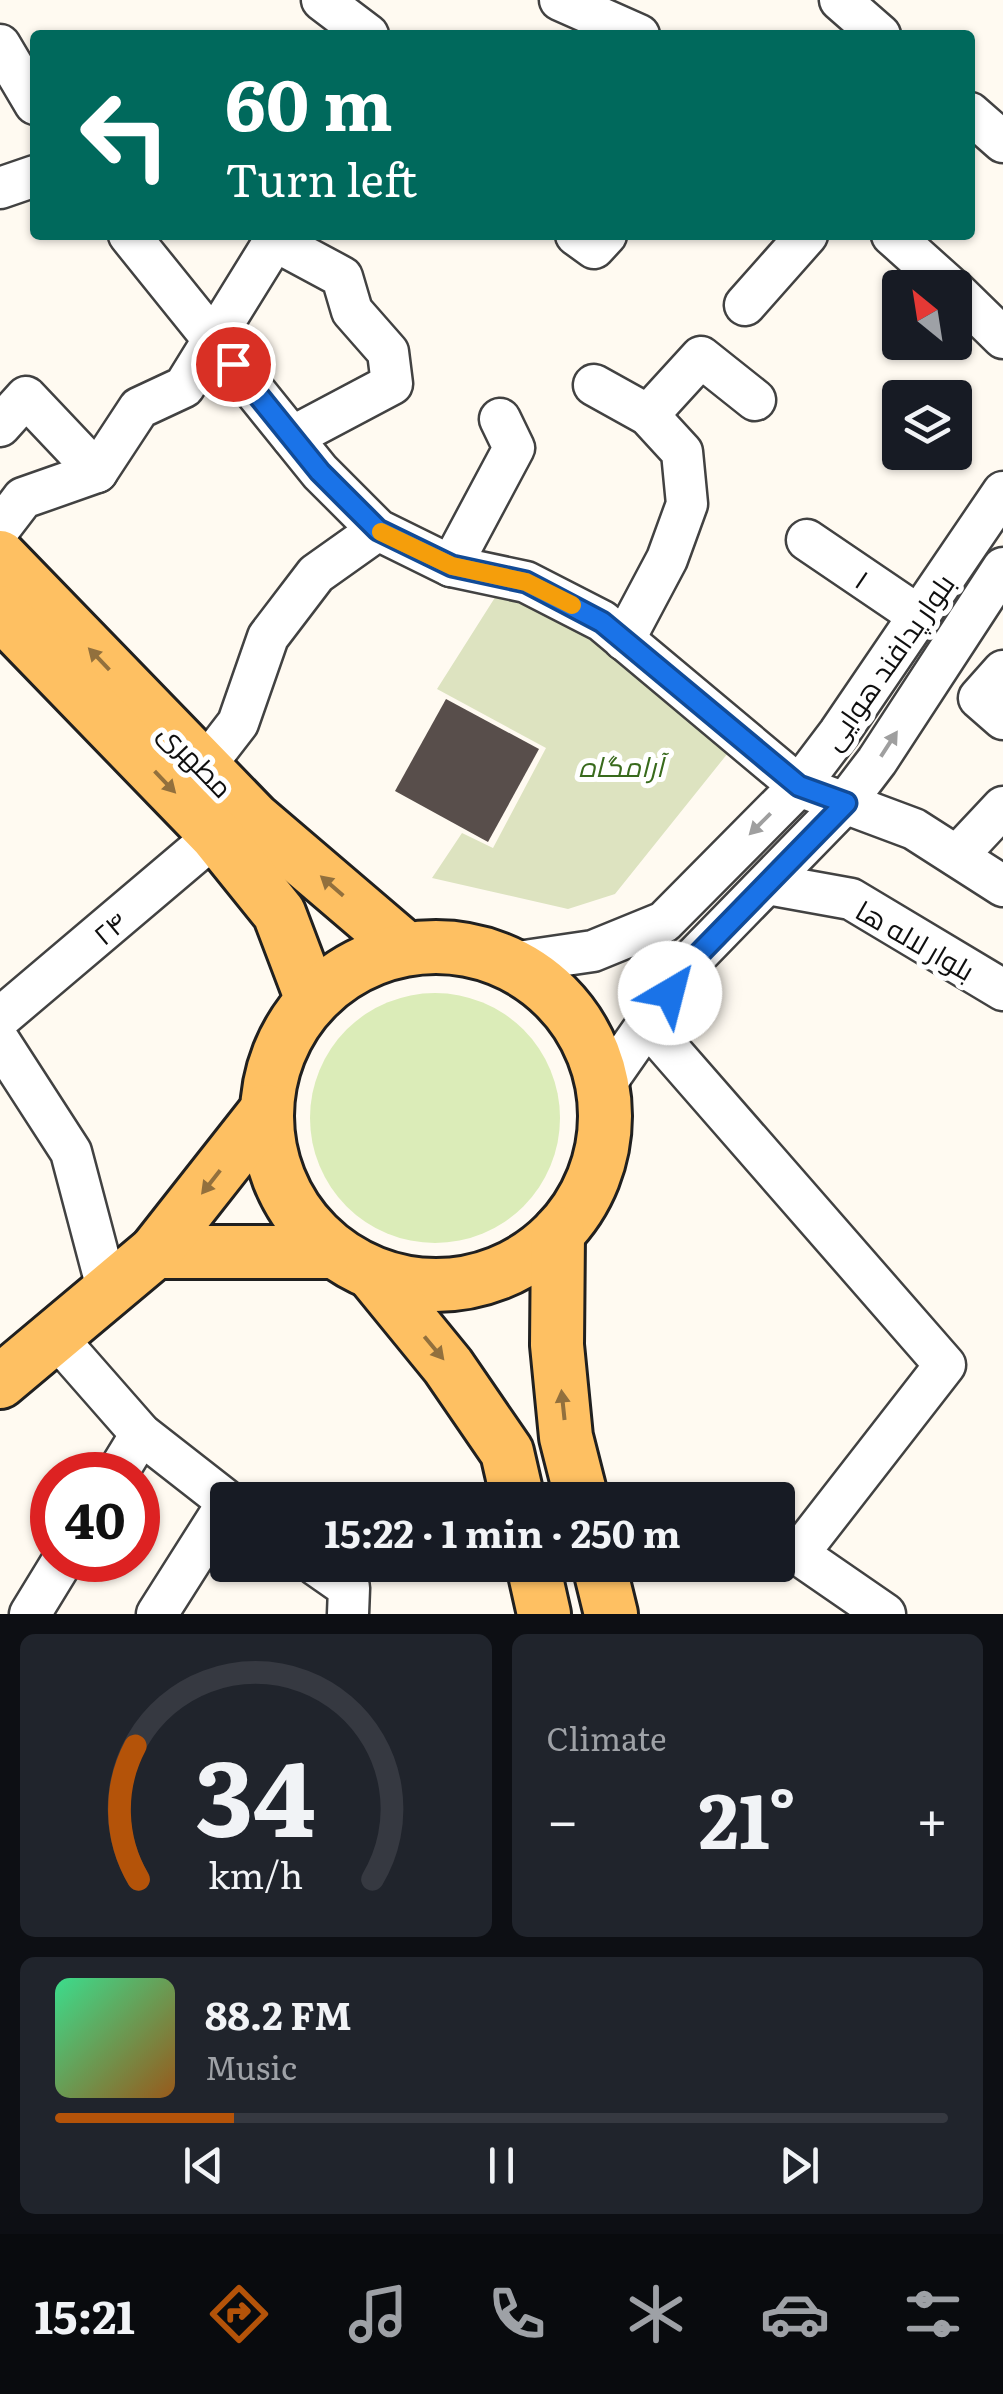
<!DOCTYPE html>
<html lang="en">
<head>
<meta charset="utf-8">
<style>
  :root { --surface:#171b24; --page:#20242c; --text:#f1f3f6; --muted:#9ea1a6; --line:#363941; --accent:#b45309 }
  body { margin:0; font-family:Literata,Cairo,serif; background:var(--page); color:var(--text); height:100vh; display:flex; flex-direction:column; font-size:38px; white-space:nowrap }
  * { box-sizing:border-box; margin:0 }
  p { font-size:32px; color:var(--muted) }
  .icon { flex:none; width:55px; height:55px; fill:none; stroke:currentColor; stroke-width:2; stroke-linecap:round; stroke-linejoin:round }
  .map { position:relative; height:1614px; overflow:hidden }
  .panel { display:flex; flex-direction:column; gap:20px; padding:20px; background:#0d0f14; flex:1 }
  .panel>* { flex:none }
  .banner { position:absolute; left:30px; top:30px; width:945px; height:210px; border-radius:10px; box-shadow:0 2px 8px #0004; background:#00695c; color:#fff; overflow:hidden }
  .needle { width:65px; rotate:330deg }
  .fabs { position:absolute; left:882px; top:270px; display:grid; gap:20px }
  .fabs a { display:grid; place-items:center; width:90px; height:90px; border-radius:10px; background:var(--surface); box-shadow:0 2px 8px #0004; font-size:50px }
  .speed { position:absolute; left:30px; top:1452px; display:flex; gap:20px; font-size:50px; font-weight:700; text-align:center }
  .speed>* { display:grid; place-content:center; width:130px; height:130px; border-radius:50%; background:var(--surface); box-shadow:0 2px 8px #0004; line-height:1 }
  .speed .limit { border:15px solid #d22; background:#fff; color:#111 }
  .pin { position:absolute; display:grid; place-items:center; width:85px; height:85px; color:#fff; margin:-42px; border:5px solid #fff; border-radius:50%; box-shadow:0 2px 10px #0007 }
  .me { position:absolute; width:110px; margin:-55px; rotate:37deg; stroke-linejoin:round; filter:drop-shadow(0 0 8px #0008) }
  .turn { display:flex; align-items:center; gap:35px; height:210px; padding:0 30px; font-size:45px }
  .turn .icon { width:130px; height:130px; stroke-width:2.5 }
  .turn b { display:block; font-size:70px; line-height:85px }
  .big { font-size:75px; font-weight:700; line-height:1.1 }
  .panel .card { flex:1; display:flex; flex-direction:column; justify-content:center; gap:15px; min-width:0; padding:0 35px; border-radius:15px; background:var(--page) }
  .panel .dial { align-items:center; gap:0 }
  .dial svg { height:260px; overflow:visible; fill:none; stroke:var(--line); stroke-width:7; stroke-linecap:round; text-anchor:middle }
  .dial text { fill:var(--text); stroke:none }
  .song { display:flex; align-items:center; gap:30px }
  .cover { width:120px; height:120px; border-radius:15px; background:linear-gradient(135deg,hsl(150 70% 55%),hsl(30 70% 35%)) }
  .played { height:10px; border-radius:5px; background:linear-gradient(90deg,var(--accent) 20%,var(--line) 20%) }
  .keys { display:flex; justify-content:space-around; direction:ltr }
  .heat { display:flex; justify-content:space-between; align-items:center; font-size:55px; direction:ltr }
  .panel .tiles { flex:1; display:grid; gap:20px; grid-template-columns:1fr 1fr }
  .card:last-child { grid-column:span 2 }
  .trip { position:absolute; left:210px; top:1482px; width:585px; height:100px; border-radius:10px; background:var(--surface); box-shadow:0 2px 8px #0004; font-weight:700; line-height:100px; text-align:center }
  .tabs { display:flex; height:160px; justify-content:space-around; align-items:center; background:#090b0e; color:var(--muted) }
  .tabs .icon { width:70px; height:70px }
  .tabs .current { color:var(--accent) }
  .tabs b { font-size:45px; color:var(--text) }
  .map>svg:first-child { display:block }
  .green { fill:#dbecb8 }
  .cemetery { fill:#dde3c0 }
  .building { fill:#584e4b }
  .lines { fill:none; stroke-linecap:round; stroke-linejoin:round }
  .minor-casing { stroke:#424242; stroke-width:45 }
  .major-casing { stroke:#202020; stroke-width:58 }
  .minor { stroke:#fff; stroke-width:40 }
  .major { stroke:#fec062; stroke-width:52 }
  .oneway { fill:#92703d }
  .oneway2 { fill:#9f9f9f }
  .route-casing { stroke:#114b97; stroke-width:25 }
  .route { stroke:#1a73e8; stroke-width:18 }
  .slow { stroke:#f59e0b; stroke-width:18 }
  .labels { text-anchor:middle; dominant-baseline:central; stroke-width:10; stroke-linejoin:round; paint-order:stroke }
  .street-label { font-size:28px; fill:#0f0f0f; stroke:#fff }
  .park-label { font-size:28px; font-style:italic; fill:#386a1c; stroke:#fff }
</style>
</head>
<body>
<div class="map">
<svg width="1003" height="1614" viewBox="0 0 1003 1614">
  <rect width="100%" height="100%" fill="#fffaf1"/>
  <circle class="green" cx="435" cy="1118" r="125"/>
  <path class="cemetery" d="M501,588l80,40 151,120 -117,146 -47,15 -136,-31 30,-45 31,15 53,-100 -109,-59z"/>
  <path class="building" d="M446,699l93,50 -51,93 -93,-51z"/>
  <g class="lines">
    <defs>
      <g id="minor">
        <path d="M322,0l46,35"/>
        <path d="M560,0l79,35"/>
        <path d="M840,0l40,35"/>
        <path d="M0,45l35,59"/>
        <path d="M970,113l33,29"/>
        <path d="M0,188l35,-12"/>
        <path d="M129,235l191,237 58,58 73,36 75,16 76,39 197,165 115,43 89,57"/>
        <path d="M576,235l18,13 12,-13"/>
        <path d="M892,235l59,53"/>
        <path d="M275,241l67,36 10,34 36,41 4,32 -100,53"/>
        <path d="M955,291l48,47"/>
        <path d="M745,305l62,-70"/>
        <path d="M594,385l54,30 34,37 5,52 -20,55 -43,81"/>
        <path d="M648,415l53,-58 54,43"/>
        <path d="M0,426l26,-29 71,75"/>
        <path d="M0,528l23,-30 74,-26 42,-64 45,-21 94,-152"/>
        <path d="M807,540l112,76"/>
        <path d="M451,566l63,-118 -14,-29"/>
        <path d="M1003,671l-24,27 24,21"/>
        <path d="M204,767l34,-44 30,-86 48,-63 62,-44"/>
        <path d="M957,856l46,-49"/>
        <path d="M768,884l83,15 152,91"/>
        <path d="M511,963l82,-12 71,-29 135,-136 40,-53 164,-241"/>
        <path d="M0,1018l216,-183"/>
        <path d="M648,1025l297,340 -147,189 87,60"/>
        <path d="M0,1042l71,110 37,140"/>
        <path d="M603,1087l88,-126 154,-158 32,-42 126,-193"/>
        <path d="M55,1336l86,98 87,68"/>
        <path d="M116,1475l25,-41"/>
        <path d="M316,1565l33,23 -1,26"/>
        <path d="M30,1614l33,-54"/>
        <path d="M157,1614l71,-112"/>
      </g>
      <g id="major">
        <path d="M0,557l254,262 152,130"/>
        <path d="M0,612l216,223 63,78 33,87"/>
        <circle cx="436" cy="1116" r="169"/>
        <path d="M558,1233l-1,112 9,92 16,63"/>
        <path d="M155,1252h179"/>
        <path d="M372,1273l76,93 59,86 11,48"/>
        <path d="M0,1382l155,-130 111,-141"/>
        <path d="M533,1565l11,49"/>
        <path d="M599,1565l12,49"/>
      </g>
    </defs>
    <use href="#minor" class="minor-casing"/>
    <use href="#major" class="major-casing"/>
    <use href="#minor" class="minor"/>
    <use href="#major" class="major"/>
  </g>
  <defs><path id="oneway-solid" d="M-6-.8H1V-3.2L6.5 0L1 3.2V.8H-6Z" transform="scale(2.5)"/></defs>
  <g class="oneway">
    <use href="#oneway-solid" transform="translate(99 659) rotate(-134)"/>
    <use href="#oneway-solid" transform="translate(165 782) rotate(46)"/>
    <use href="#oneway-solid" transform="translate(332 886) rotate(-139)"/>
    <use href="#oneway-solid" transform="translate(211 1182) rotate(128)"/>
    <use href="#oneway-solid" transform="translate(434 1348) rotate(50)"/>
    <use href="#oneway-solid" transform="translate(563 1405) rotate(-96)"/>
  </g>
  <g class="oneway2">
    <use href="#oneway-solid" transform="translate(889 744) rotate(-57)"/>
    <use href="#oneway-solid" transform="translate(760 824) rotate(135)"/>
  </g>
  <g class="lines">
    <defs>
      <path id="route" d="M233,364l87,108 58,58 74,36 74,16 76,40 197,164 47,17 -154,158 -22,32"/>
    </defs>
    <use href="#route" class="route-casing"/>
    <use href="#route" class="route"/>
    <path class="slow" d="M381,532l71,34 74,16 46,23"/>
  </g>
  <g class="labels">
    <g class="street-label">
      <text transform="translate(863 578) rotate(34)">۱</text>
      <text transform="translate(887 661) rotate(-55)">بلوار پدافند هوایی</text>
      <text transform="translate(197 759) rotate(46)">مطهری</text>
      <text transform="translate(109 927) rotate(-40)">۲۴</text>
      <text transform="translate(916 939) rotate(30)">بلوار لاله ها</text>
    </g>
    <g class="park-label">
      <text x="621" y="765">آرامگاه</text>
    </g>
  </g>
</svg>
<div class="fabs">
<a><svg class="needle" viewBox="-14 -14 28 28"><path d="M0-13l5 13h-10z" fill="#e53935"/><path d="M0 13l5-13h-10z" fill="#9ea1a6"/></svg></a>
<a><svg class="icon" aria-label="layers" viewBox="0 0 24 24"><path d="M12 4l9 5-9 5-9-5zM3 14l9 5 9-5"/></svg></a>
</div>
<div class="speed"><div class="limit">40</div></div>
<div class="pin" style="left:233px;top:364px;background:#d93025"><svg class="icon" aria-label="arrive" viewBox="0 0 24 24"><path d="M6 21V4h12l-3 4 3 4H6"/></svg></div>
<svg class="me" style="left:670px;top:993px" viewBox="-20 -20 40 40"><circle r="19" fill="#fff"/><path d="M0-13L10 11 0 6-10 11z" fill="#1a73e8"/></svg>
<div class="trip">15:22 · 1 min · 250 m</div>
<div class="banner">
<div class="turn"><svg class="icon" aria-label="left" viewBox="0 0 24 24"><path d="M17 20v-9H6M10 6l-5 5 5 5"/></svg><div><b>60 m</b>Turn left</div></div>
</div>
</div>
<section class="panel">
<div class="tiles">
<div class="card dial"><svg viewBox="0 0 100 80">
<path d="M14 69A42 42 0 1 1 86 69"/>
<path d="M14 69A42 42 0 0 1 13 28" stroke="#b45309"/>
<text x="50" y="56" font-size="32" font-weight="700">34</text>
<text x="50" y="72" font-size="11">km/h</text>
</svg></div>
<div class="card"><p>Climate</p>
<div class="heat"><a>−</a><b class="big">21°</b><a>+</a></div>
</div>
<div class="card">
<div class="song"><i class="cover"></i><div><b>88.2 FM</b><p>Music</p></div></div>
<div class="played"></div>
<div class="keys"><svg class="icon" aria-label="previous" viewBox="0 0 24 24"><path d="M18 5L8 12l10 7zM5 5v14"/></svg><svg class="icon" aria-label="pause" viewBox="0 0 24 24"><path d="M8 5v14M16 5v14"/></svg><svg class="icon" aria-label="next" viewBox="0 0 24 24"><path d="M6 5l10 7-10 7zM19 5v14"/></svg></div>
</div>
</div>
</section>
<nav class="tabs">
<b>15:21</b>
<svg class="icon current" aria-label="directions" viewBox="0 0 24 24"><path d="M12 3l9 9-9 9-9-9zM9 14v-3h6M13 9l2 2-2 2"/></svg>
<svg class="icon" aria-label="music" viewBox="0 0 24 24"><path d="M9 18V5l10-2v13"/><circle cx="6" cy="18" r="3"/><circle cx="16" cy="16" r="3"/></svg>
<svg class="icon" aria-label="phone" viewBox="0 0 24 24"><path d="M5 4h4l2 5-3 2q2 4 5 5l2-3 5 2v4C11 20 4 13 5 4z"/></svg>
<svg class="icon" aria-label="climate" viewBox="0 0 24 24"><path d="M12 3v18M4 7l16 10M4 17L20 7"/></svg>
<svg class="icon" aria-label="car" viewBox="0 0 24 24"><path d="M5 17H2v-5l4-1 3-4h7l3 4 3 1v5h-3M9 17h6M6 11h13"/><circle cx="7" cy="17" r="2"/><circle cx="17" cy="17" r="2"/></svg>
<svg class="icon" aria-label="filters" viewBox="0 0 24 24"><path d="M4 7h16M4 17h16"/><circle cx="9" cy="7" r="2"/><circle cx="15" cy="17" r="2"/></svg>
</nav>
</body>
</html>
